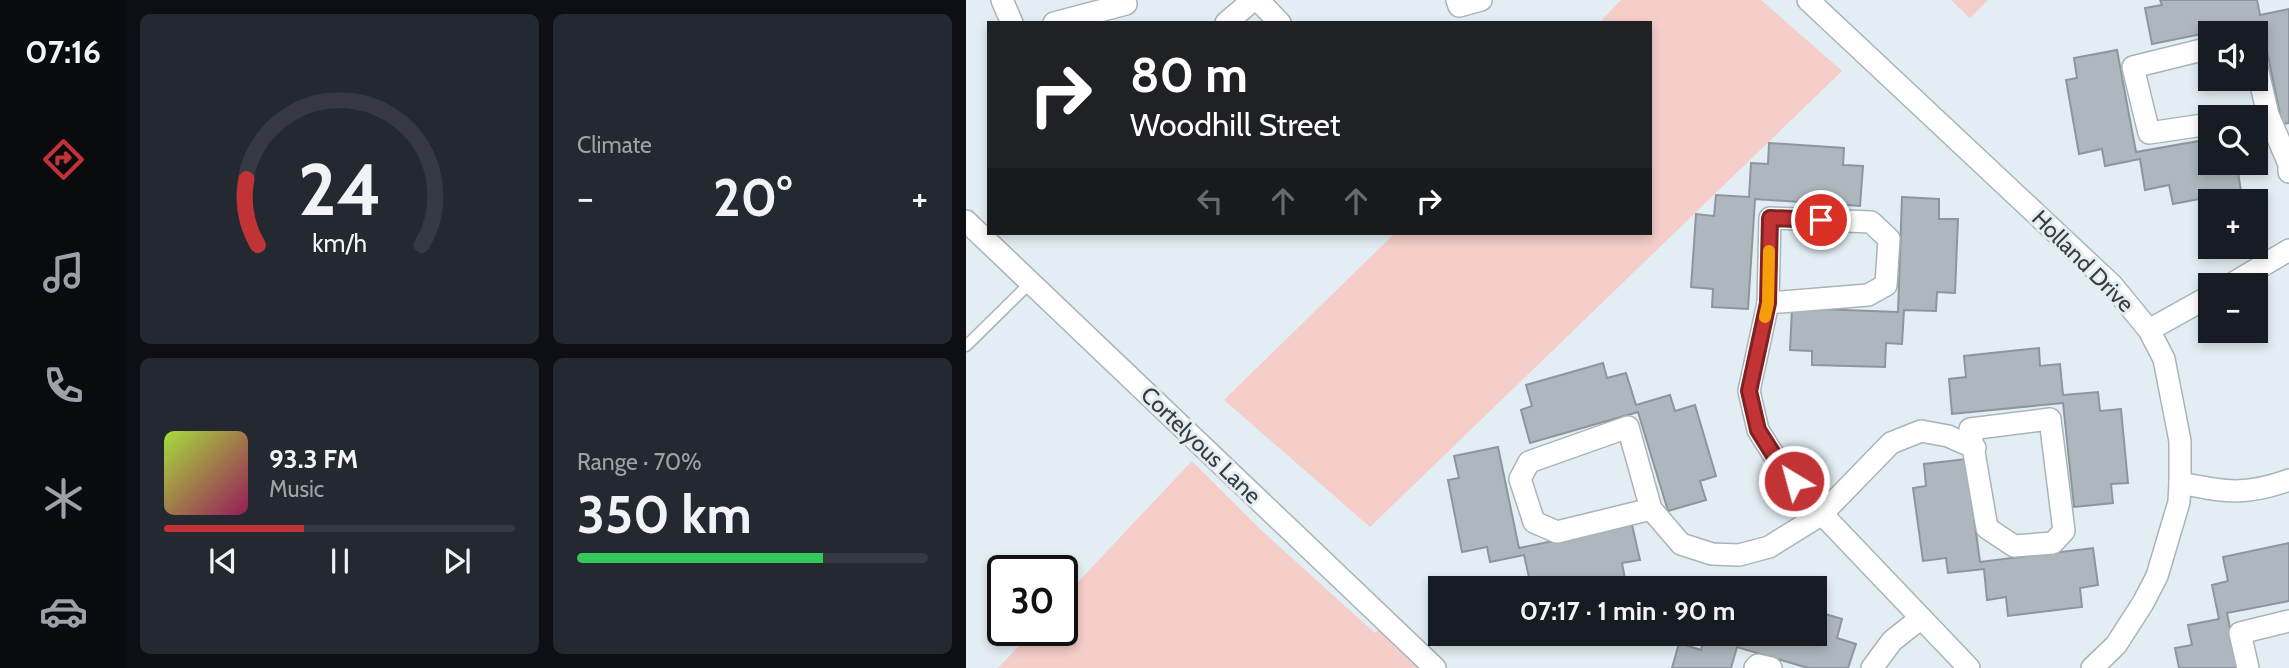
<!DOCTYPE html>
<html lang="en">
<head>
<meta charset="utf-8">
<style>
  :root { --surface:#171b24; --page:#242831; --text:#f1f3f6; --muted:#9ea1a6; --line:#363941; --accent:#c23336 }
  body { margin:0; font-family:Cabin,sans-serif; background:var(--page); color:var(--text); height:100vh; display:flex; flex-direction:column; font-size:26px; white-space:nowrap }
  * { box-sizing:border-box; margin:0 }
  p { font-size:23px; color:var(--muted) }
  .icon { flex:none; width:38px; height:38px; fill:none; stroke:currentColor; stroke-width:2; stroke-linecap:round; stroke-linejoin:round }
  .map { position:relative; flex:1; overflow:hidden }
  .sheet { display:flex; flex-direction:column; gap:14px; padding:14px; background:#0d0f14; width:840px }
  .sheet>* { flex:none }
  .top-card { position:absolute; left:21px; top:21px; width:665px; height:214px; border-radius:0px; box-shadow:0 4px 10px #0003; background:#202124; color:#fff; overflow:hidden }
  .controls { position:absolute; left:1232px; top:21px; display:grid; gap:14px }
  .controls a { display:grid; place-items:center; width:70px; height:70px; border-radius:0px; background:var(--surface); box-shadow:0 4px 10px #0003; font-size:35px }
  .speed { position:absolute; left:21px; top:555px; display:flex; gap:14px; font-size:35px; font-weight:700; text-align:center }
  .speed>* { display:grid; place-content:center; width:91px; height:91px; border-radius:50%; background:var(--surface); box-shadow:0 4px 10px #0003; line-height:1 }
  .speed .limit { border:4px solid #111; border-radius:10px; background:#fff; color:#111 }
  .pin { position:absolute; display:grid; place-items:center; width:60px; height:60px; color:#fff; margin:-30px; border:4px solid #fff; border-radius:50%; box-shadow:0 2px 7px #0007 }
  .me { position:absolute; width:77px; margin:-38px; rotate:323deg; stroke-linejoin:round; filter:drop-shadow(0 0 5px #0008) }
  .turn { display:flex; align-items:center; gap:24px; height:147px; padding:0 28px; font-size:32px }
  .turn .icon { width:91px; height:91px; stroke-width:2.5 }
  .turn b { display:block; font-size:49px; line-height:60px }
  .lanes { display:flex; align-items:center; height:66px; padding:0 28px; background:#0003; justify-content:center; gap:35px; direction:ltr }
  .lanes .off { opacity:.35 }
  .big { font-size:52px; font-weight:700; line-height:1.1 }
  .sheet .card { flex:1; display:flex; flex-direction:column; justify-content:center; gap:10px; min-width:0; padding:0 24px; border-radius:10px; background:var(--page) }
  .sheet .dial { align-items:center; gap:0 }
  .dial svg { height:182px; overflow:visible; fill:none; stroke:var(--line); stroke-width:7; stroke-linecap:round; text-anchor:middle }
  .dial text { fill:var(--text); stroke:none }
  .song { display:flex; align-items:center; gap:21px }
  .cover { width:84px; height:84px; border-radius:10px; background:linear-gradient(135deg,hsl(80 70% 55%),hsl(330 70% 35%)) }
  .played { height:7px; border-radius:4px; background:linear-gradient(90deg,var(--accent) 40%,var(--line) 40%) }
  .keys { display:flex; justify-content:space-around; direction:ltr }
  .heat { display:flex; justify-content:space-between; align-items:center; font-size:38px; direction:ltr }
  .charge { height:10px; border-radius:5px; background:linear-gradient(90deg,#34c759 70%,var(--line) 0) }
  .sheet .tiles { flex:1; display:grid; gap:14px; grid-template-columns:repeat(2,1fr) }
  .trip { position:absolute; left:462px; top:576px; width:399px; height:70px; border-radius:0px; background:var(--surface); box-shadow:0 4px 10px #0003; font-weight:700; line-height:70px; text-align:center }
  main { display:flex; flex:1; min-height:0 }
  .dock { display:flex; flex-direction:column; width:126px; justify-content:space-around; align-items:center; background:#090b0e; color:var(--muted) }
  .dock .icon { width:49px; height:49px }
  .dock .active { color:var(--accent) }
  .dock b { font-size:32px; color:var(--text) }
  .map>svg:first-child { display:block }
  .green { fill:#f5cdc9 }
  .building { fill:#adb7bd; stroke:#8c969c; stroke-width:2 }
  .lines { fill:none; stroke-linecap:round; stroke-linejoin:round }
  .service-casing { stroke:#a9b4ba; stroke-width:13 }
  .minor-casing { stroke:#a9b4ba; stroke-width:24 }
  .service { stroke:#fff; stroke-width:10 }
  .minor { stroke:#fff; stroke-width:21 }
  .route-casing { stroke:#7e2123; stroke-width:18 }
  .route { stroke:#c23336; stroke-width:12 }
  .slow { stroke:#f59e0b; stroke-width:12 }
  .labels { text-anchor:middle; dominant-baseline:central; stroke-width:6; stroke-linejoin:round; paint-order:stroke }
  .street-label { font-size:23px; fill:#383c3f; stroke:#e3eef4 }
</style>
</head>
<body>
<main>
<nav class="dock">
<b>07:16</b>
<svg class="icon active" aria-label="directions" viewBox="0 0 24 24"><path d="M12 3l9 9-9 9-9-9zM9 14v-3h6M13 9l2 2-2 2"/></svg>
<svg class="icon" aria-label="music" viewBox="0 0 24 24"><path d="M9 18V5l10-2v13"/><circle cx="6" cy="18" r="3"/><circle cx="16" cy="16" r="3"/></svg>
<svg class="icon" aria-label="phone" viewBox="0 0 24 24"><path d="M5 4h4l2 5-3 2q2 4 5 5l2-3 5 2v4C11 20 4 13 5 4z"/></svg>
<svg class="icon" aria-label="climate" viewBox="0 0 24 24"><path d="M12 3v18M4 7l16 10M4 17L20 7"/></svg>
<svg class="icon" aria-label="car" viewBox="0 0 24 24"><path d="M5 17H2v-5l4-1 3-4h7l3 4 3 1v5h-3M9 17h6M6 11h13"/><circle cx="7" cy="17" r="2"/><circle cx="17" cy="17" r="2"/></svg>
</nav>
<section class="sheet">
<div class="tiles">
<div class="card dial"><svg viewBox="0 0 100 80">
<path d="M14 69A42 42 0 1 1 86 69"/>
<path d="M14 69A42 42 0 0 1 9 40" stroke="#c23336"/>
<text x="50" y="56" font-size="32" font-weight="700">24</text>
<text x="50" y="72" font-size="11">km/h</text>
</svg></div>
<div class="card"><p>Climate</p>
<div class="heat"><a>−</a><b class="big">20°</b><a>+</a></div>
</div>
<div class="card">
<div class="song"><i class="cover"></i><div><b>93.3 FM</b><p>Music</p></div></div>
<div class="played"></div>
<div class="keys"><svg class="icon" aria-label="previous" viewBox="0 0 24 24"><path d="M18 5L8 12l10 7zM5 5v14"/></svg><svg class="icon" aria-label="pause" viewBox="0 0 24 24"><path d="M8 5v14M16 5v14"/></svg><svg class="icon" aria-label="next" viewBox="0 0 24 24"><path d="M6 5l10 7-10 7zM19 5v14"/></svg></div>
</div>
<div class="card"><p>Range · 70%</p><b class="big">350 km</b><div class="charge"></div></div>
</div>
</section>
<div class="map">
<svg width="1323" height="668" viewBox="0 0 1323 668">
  <rect width="100%" height="100%" fill="#e3eef4"/>
  <g class="green">
    <path d="M655,0h140l81,71 -472,456 -146,-127 171,-167h255v-210h-51z"/>
    <path d="M985,0h37l-18,18z"/>
    <path d="M226,461l71,71 112,101 9,-9 45,44h-431l36,-38h28v-31z"/>
  </g>
  <g class="building">
    <path d="M1194,0h97l3,15 29,-6v114l-7,1 -21,-102 -109,22 -7,-36 17,-3z"/>
    <path d="M1151,50l19,102 74,-13v24h44l1,6 -17,3 3,19 -68,13 -4,-19 -24,5 -5,-31 -35,7 -3,-17 -23,5 -13,-74 11,-2 -3,-20z"/>
    <path d="M803,143l75,5 -1,17 20,1 -3,40 -105,-7 -7,110 -36,-2 1,-18 -22,-2 5,-73 18,2 2,-21 33,2 2,-34 17,1z"/>
    <path d="M936,197l37,2v20h19l-3,74 -18,-1 -1,19 -32,-1 -2,34 -16,-1 -1,24 -73,-2v-14l-22,-1 2,-42 106,4z"/>
    <path d="M1073,348l1,18 20,-2 3,31 35,-3 2,19 21,-2 7,74 -17,1 2,19 -39,4 -11,-104 -111,11 -3,-35 17,-2 -2,-21z"/>
    <path d="M637,363l4,15 19,-5 10,32 34,-10 5,16 20,-6 21,71 -16,5 6,19 -38,11 -30,-99 -108,31 -9,-33 11,-4 -6,-21z"/>
    <path d="M532,447l21,101 113,-23 8,35 -18,3 4,21 -20,4h-53l-2,-6 -20,4 -7,-31 -34,7 -3,-15 -25,5 -14,-72 11,-2 -5,-22z"/>
    <path d="M1000,459l14,103 113,-14 5,37 -18,3 2,19 -74,9 -2,-19 -19,3 -3,-31 -36,4 -2,-15 -23,3 -10,-73 13,-2 -2,-22z"/>
    <path d="M1323,543v58l-62,12 11,55h-59l-4,-20 17,-3 -4,-20 31,-6 -7,-34 16,-4 -5,-24z"/>
    <path d="M849,611l27,8 -5,19 19,6 -8,24h-40l-71,-21 -6,21h-59l7,-25 22,7 4,-16 34,9 3,-9h73z"/>
  </g>
  <g class="lines">
    <defs>
      <path id="service" d="M0,346l64,-63"/>
      <g id="minor">
        <path d="M36,0l10,23"/>
        <path d="M292,0l22,23"/>
        <path d="M491,0l2,6 22,-6"/>
        <path d="M842,0l304,285 37,45 15,29 16,82v42l-1,19 -22,74 -14,27 -27,42 -24,23"/>
        <path d="M88,23l72,-19 -2,-4"/>
        <path d="M260,23l27,-23"/>
        <path d="M1244,48l-77,19 16,66 61,-9"/>
        <path d="M1290,63l12,52 21,49v8"/>
        <path d="M804,218l101,4 18,17 -3,46 -18,10 -100,8z"/>
        <path d="M0,221l469,447"/>
        <path d="M1264,285l59,-35"/>
        <path d="M802,303l-19,88 9,39 22,35 42,49 147,154"/>
        <path d="M1183,330l61,-34"/>
        <path d="M1084,419l14,112 -11,12 -39,3 -27,-18 -17,-99z"/>
        <path d="M662,427l23,82 -94,23 -23,-10 -14,-43 9,-17z"/>
        <path d="M1214,483c45,9 65,13 109,-3"/>
        <path d="M685,509l30,35 31,10 27,1 30,-8 53,-33 69,-71 30,-12 27,5 27,12"/>
        <path d="M789,668l3,-3 13,3"/>
        <path d="M906,668l20,-27 29,-23"/>
        <path d="M1282,668l-8,-35 49,-12"/>
      </g>
    </defs>
    <use href="#service" class="service-casing"/>
    <use href="#minor" class="minor-casing"/>
    <use href="#service" class="service"/>
    <use href="#minor" class="minor"/>
  </g>
  <g class="lines">
    <defs>
      <path id="route" d="M828,481l-14,-16 -22,-35 -9,-39 19,-88 2,-85 51,2"/>
    </defs>
    <use href="#route" class="route-casing"/>
    <use href="#route" class="route"/>
    <path class="slow" d="M799,317l3,-14 1,-52"/>
  </g>
  <g class="labels">
    <g class="street-label">
      <text transform="translate(1117 261) rotate(45)">Holland Drive</text>
      <text transform="translate(235 445) rotate(44)">Cortelyous Lane</text>
    </g>
  </g>
</svg>
<div class="controls">
<a><svg class="icon" aria-label="sound" viewBox="0 0 24 24"><path d="M4 9h4l5-4v14l-5-4H4zM17 9q2 3 0 6"/></svg></a>
<a><svg class="icon" aria-label="search" viewBox="0 0 24 24"><circle cx="10" cy="10" r="6"/><path d="M15 15l6 6"/></svg></a>
<a>+</a>
<a>−</a>
</div>
<div class="speed"><div class="limit">30</div></div>
<div class="pin" style="left:855px;top:220px;background:#d93025"><svg class="icon" aria-label="arrive" viewBox="0 0 24 24"><path d="M6 21V4h12l-3 4 3 4H6"/></svg></div>
<svg class="me" style="left:828px;top:481px" viewBox="-20 -20 40 40"><circle r="17" fill="#c23336" stroke="#fff" stroke-width="3"/><path d="M0-11L8 9 0 5-8 9z" fill="#fff"/></svg>
<div class="trip">07:17 · 1 min · 90 m</div>
<div class="top-card">
<div class="turn"><svg class="icon" aria-label="right" viewBox="0 0 24 24"><path d="M7 20v-9h11M14 6l5 5-5 5"/></svg><div><b>80 m</b>Woodhill Street</div></div>
<div class="lanes"><svg class="icon off" aria-label="left" viewBox="0 0 24 24"><path d="M17 20v-9H6M10 6l-5 5 5 5"/></svg><svg class="icon off" aria-label="ahead" viewBox="0 0 24 24"><path d="M12 20V5M6 11l6-6 6 6"/></svg><svg class="icon off" aria-label="ahead" viewBox="0 0 24 24"><path d="M12 20V5M6 11l6-6 6 6"/></svg><svg class="icon" aria-label="right" viewBox="0 0 24 24"><path d="M7 20v-9h11M14 6l5 5-5 5"/></svg></div>
</div>
</div>
</main>
</body>
</html>
